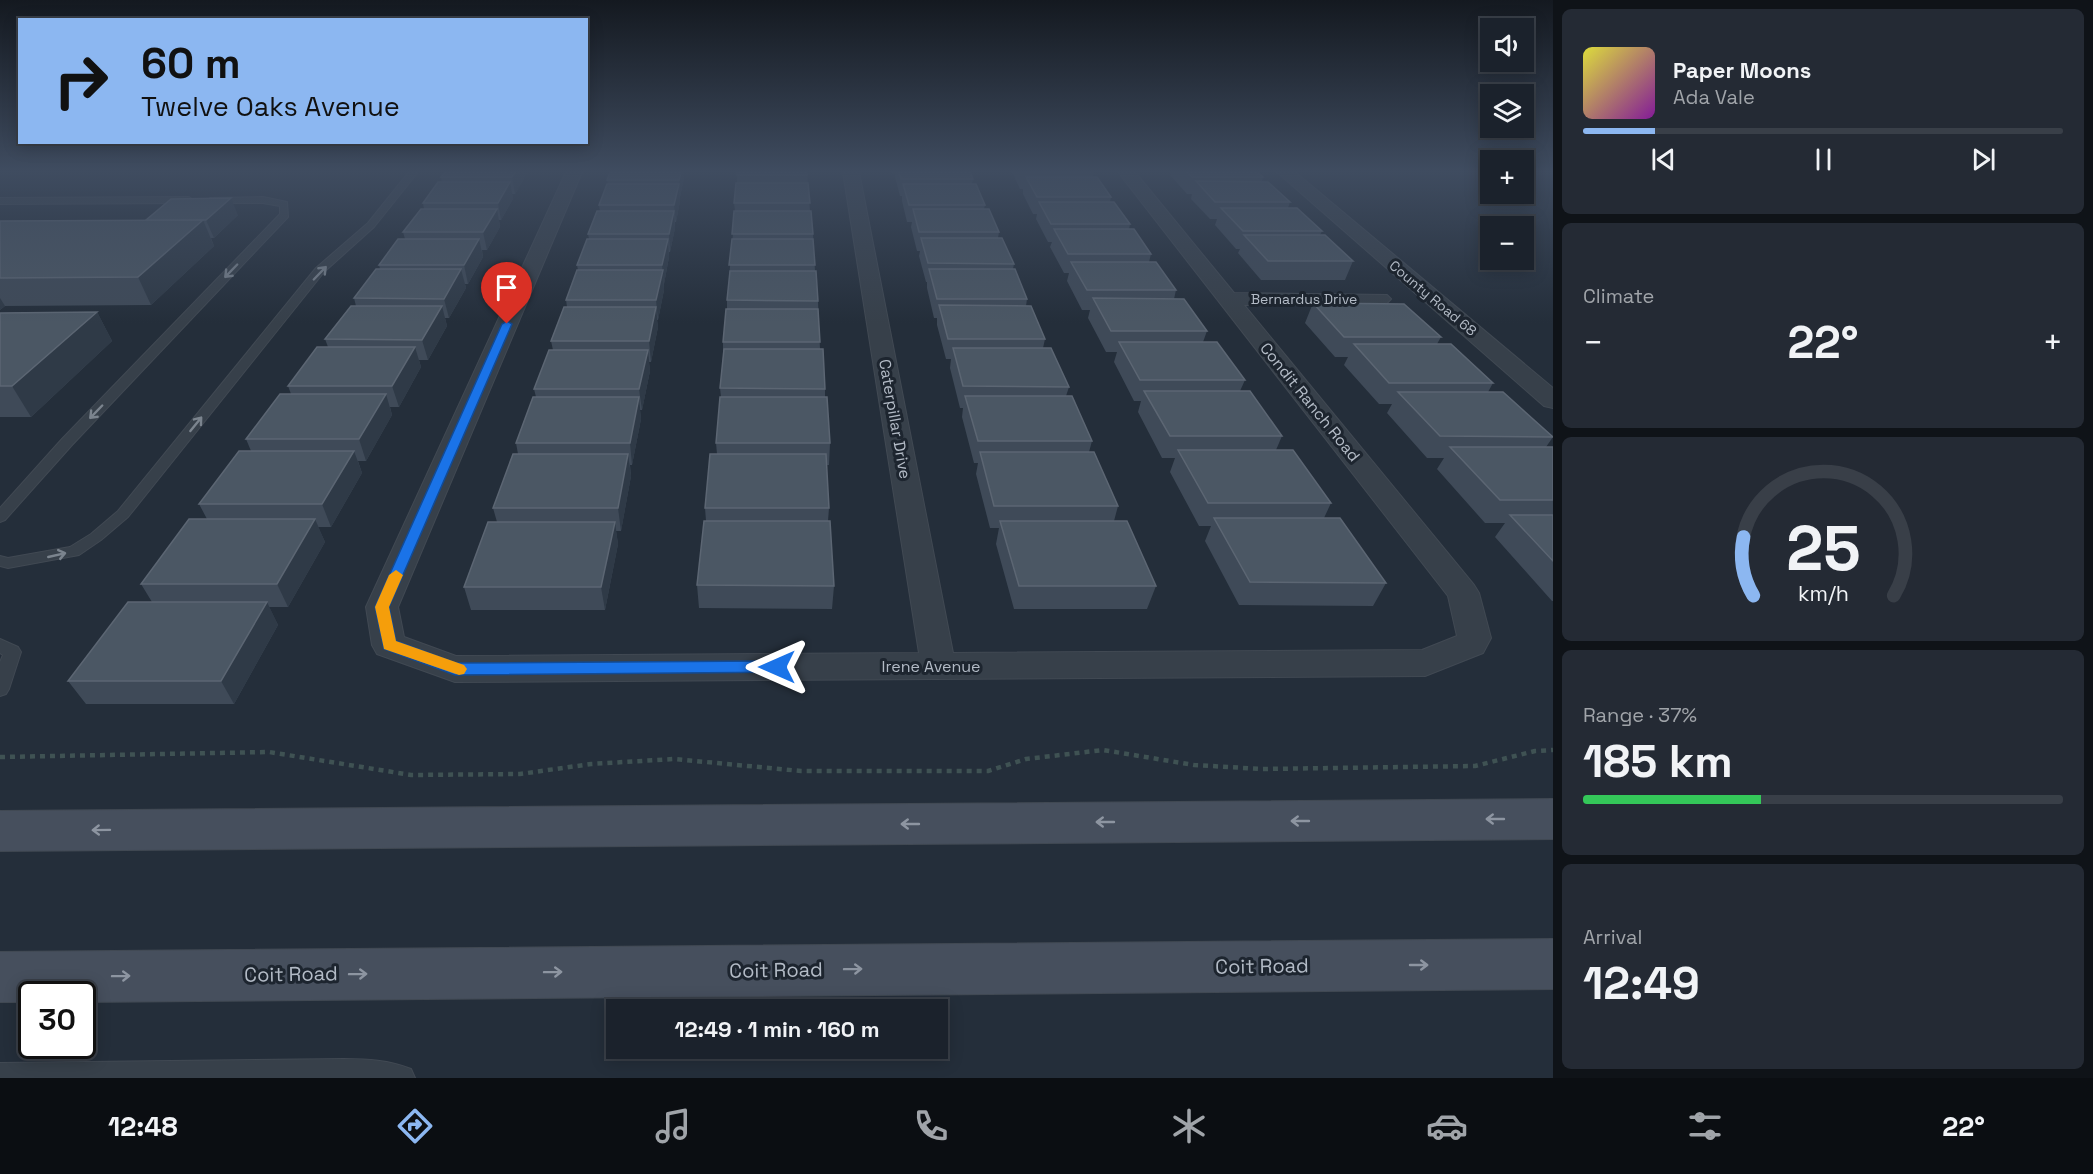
<!DOCTYPE html>
<html lang="en">
<head>
<meta charset="utf-8">
<style>
  :root { --surface:#1b222c; --page:#242a34; --text:#f1f3f6; --muted:#a0a4a9; --line:#393f48; --accent:#8cb7f1 }
  body { margin:0; font-family:"Space Grotesk",sans-serif; background:var(--page); color:var(--text); height:100vh; display:flex; flex-direction:column; font-size:22px; white-space:nowrap }
  * { box-sizing:border-box; margin:0 }
  p { font-size:20px; color:var(--muted) }
  .icon { flex:none; width:33px; height:33px; fill:none; stroke:currentColor; stroke-width:2; stroke-linecap:round; stroke-linejoin:round }
  .map { position:relative; flex:1; overflow:hidden }
  .details { display:flex; flex-direction:column; gap:9px; padding:9px; background:#0f1318; width:540px }
  .details>* { flex:none }
  .hud { position:absolute; left:18px; top:18px; width:570px; height:126px; border-radius:0px; box-shadow:0 3px 15px #0003,0 0 0 2px var(--line); background:#8cb7f1; color:#111; overflow:hidden }
  .tools { position:absolute; left:1480px; top:18px; display:grid; gap:12px }
  .tools a { display:grid; place-items:center; width:54px; height:54px; border-radius:0px; background:var(--surface); box-shadow:0 3px 15px #0003,0 0 0 2px var(--line); font-size:30px }
  .speed { position:absolute; left:18px; top:981px; display:flex; gap:12px; font-size:30px; font-weight:700; text-align:center }
  .speed>* { display:grid; place-content:center; width:78px; height:78px; border-radius:50%; background:var(--surface); box-shadow:0 3px 15px #0003,0 0 0 2px var(--line); line-height:1 }
  .speed .limit { border:3px solid #111; border-radius:9px; background:#fff; color:#111 }
  .pin { position:absolute; display:grid; place-items:center; width:51px; height:51px; color:#fff; margin:-62px -26px; border-radius:50% 50% 50% 0; rotate:-45deg; box-shadow:0 0 6px #0007 }
  .pin .icon { rotate:45deg }
  .me { position:absolute; width:66px; margin:-33px; rotate:270deg; stroke-linejoin:round; filter:drop-shadow(0 0 4px #0008) }
  .turn { display:flex; align-items:center; gap:21px; height:126px; padding:0 24px; font-size:27px }
  .turn .icon { width:78px; height:78px; stroke-width:2.5 }
  .turn b { display:block; font-size:42px; line-height:51px }
  .big { font-size:45px; font-weight:700; line-height:1.1 }
  .details .card { flex:1; display:flex; flex-direction:column; justify-content:center; gap:9px; min-width:0; padding:0 21px; border-radius:9px; background:var(--page) }
  .details .dial { align-items:center; gap:0 }
  .dial svg { height:156px; overflow:visible; fill:none; stroke:var(--line); stroke-width:7; stroke-linecap:round; text-anchor:middle }
  .dial text { fill:var(--text); stroke:none }
  .song { display:flex; align-items:center; gap:18px }
  .cover { width:72px; height:72px; border-radius:9px; background:linear-gradient(135deg,hsl(60 70% 55%),hsl(290 70% 35%)) }
  .played { height:6px; border-radius:3px; background:linear-gradient(90deg,var(--accent) 15%,var(--line) 15%) }
  .keys { display:flex; justify-content:space-around; direction:ltr }
  .heat { display:flex; justify-content:space-between; align-items:center; font-size:33px; direction:ltr }
  .charge { height:9px; border-radius:4px; background:linear-gradient(90deg,#34c759 37%,var(--line) 0) }
  .trip { position:absolute; left:606px; top:999px; width:342px; height:60px; border-radius:0px; background:var(--surface); box-shadow:0 3px 15px #0003,0 0 0 2px var(--line); font-weight:700; line-height:60px; text-align:center }
  .dock { display:flex; height:96px; justify-content:space-around; align-items:center; background:#0b0e12; color:var(--muted) }
  .dock .icon { width:42px; height:42px }
  .dock .selected { color:var(--accent) }
  .dock b { font-size:27px; color:var(--text) }
  main { display:flex; flex:1; min-height:0 }
  .map>svg:first-child { display:block }
  .lines { fill:none; stroke-linecap:round; stroke-linejoin:round }
  .lane-casing { stroke:#414953; stroke-width:2 }
  .street-casing { stroke:#414953; stroke-width:2 }
  .secondary-casing { stroke:#414953; stroke-width:2 }
  .path { stroke:#3f5253; stroke-width:4.5; stroke-dasharray:5 5; stroke-linecap:butt }
  .lane { fill:#37404a; fill-rule:evenodd }
  .street { fill:#37404a; fill-rule:evenodd }
  .secondary { fill:#464f5d; fill-rule:evenodd }
  .wall { fill:#3f4a58 }
  .shaded-wall { fill:#2f3a47 }
  .building { fill:#4b5764; stroke:#5c6673; stroke-width:1.5 }
  .oneway { stroke:#7b848e }
  .oneway2 { stroke:#8d95a1 }
  .route { fill:#1a73e8; stroke:#114b97; stroke-width:1.5 }
  .slow { fill:#f59e0b }
  .labels { text-anchor:middle; dominant-baseline:central; stroke-width:6; stroke-linejoin:round; paint-order:stroke }
  .far-street-label { font-size:14px; fill:#b3bbc6; stroke:#1d252f }
  .street-label { font-size:16px; fill:#b3bbc6; stroke:#1d252f }
  .near-street-label { font-size:20px; fill:#b3bbc6; stroke:#1d252f }
</style>
</head>
<body>
<main>
<div class="map">
<svg width="1553" height="1078" viewBox="0 0 1553 1078">
  <rect width="100%" height="100%" fill="#242e3a"/>
  <g class="lines">
    <defs>
      <g id="lane">
        <path d="M409,172h9l-44,55 -50,45 -196,245 -27,23 -22,15 -71,13 -8,-2v-10l8,2 62,-11 21,-13 27,-23 198,-243 52,-45z"/>
        <path d="M263,197l24,5 1,15 -216,228 -67,75 -5,2v-14l62,-69 218,-225v-8l-17,-3h-50l-4,-3 1,-2z"/>
        <path d="M0,198l189,-1 4,3 -4,3 -189,1z"/>
        <path d="M0,639l18,8 3,5 -12,37 -3,5 -6,2v-34l3,-7 -3,-2z"/>
        <path d="M344,1059c23,0 45,1 67,10l4,9h-415v-15z"/>
      </g>
      <g id="street">
        <path d="M566,172h16l-184,435 6,30 52,19 463,-3 -76,-481h16l94,481 469,-3 35,-14 -9,-40 -330,-424h17l99,121 153,2 4,4 -4,4 -7,2h-136l230,280 5,8 12,45 -8,15 -58,23 -970,6 -78,-28 -5,-9 -6,-38z"/>
        <path d="M1277,172h18l258,216v20l-9,-2z"/>
      </g>
      <g id="secondary">
        <path d="M1553,799v40l-1553,12v-40z"/>
        <path d="M1553,939v50l-1471,13v-8h-50v8h-32v-50z"/>
      </g>
    </defs>
    <use href="#lane" class="lane-casing"/>
    <use href="#street" class="street-casing"/>
    <use href="#secondary" class="secondary-casing"/>
    <path class="path" d="M0,757l269,-5 142,23 109,-1 71,-10 83,-5 127,12h187l38,-12 77,-9 91,15 68,4 213,-3 60,-15 18,-1"/>
    <use href="#lane" class="lane"/>
    <use href="#street" class="street"/>
    <use href="#secondary" class="secondary"/>
  </g>
  <g class="wall">
    <path d="M610,172h74v6l-4,19v4l-4,21h-1v6l-5,24h-1v5l-5,27v6l-6,30h-1l1,7 -7,35h-2l1,9 -8,39h-2l1,9 -9,46h-2l1,11 -10,55h-5l2,13 -13,66h-134l-7,-23 33,-65 -4,-14 25,-54 -2,-11 20,-46 -2,-8 19,-39 -2,-9 16,-34 -1,-7 12,-30 -1,-5 12,-26 -1,-5 12,-23 -1,-6 9,-21 -1,-4z"/>
    <path d="M737,172h70l3,39 3,23 2,37 3,30 2,48 5,40v8l5,46 -1,22h-3l3,43 -1,13 6,65 -2,23 -133,-1 -2,-23 9,-64 -1,-13 12,-54 -1,-11 5,-46 -1,-9 3,-32v-14l4,-33v-9l8,-89 -1,-8 3,-20z"/>
    <path d="M892,172h78l3,7 -1,5 13,21 -1,4 15,23 -1,6 16,26 -1,5 14,30 -1,7 19,33 -2,9 26,39 -3,9 26,45 -3,11 29,54 -4,15 42,65 -9,23h-133l-18,-65 3,-16h-9l-14,-54 2,-11h-4l-12,-46 1,-9h-3l-10,-40 1,-9h-5l-9,-34v-7h-3l-7,-30v-6h-1l-7,-26 1,-5h-3l-6,-24 1,-5h-5l-5,-21v-5h-2l-5,-19v-4h-2z"/>
    <path d="M1012,172h82l-1,5 18,20 -1,5 20,22 -1,5 22,25 -2,8 27,28 -2,9 33,32 -4,11 42,38 -5,11 42,45 -6,14 55,53 -7,15 62,65 -13,23 -134,-1 -34,-64 6,-15h-12l-29,-54 5,-14h-13l-24,-46 3,-11h-7l-20,-39 3,-10h-11l-18,-34 2,-8h-8l-15,-29 2,-8h-5l-14,-26 2,-5h-4l-12,-23 1,-5h-4l-10,-20v-5h-3z"/>
    <path d="M1171,172h87l5,5 -1,5 28,20 -2,6 34,23 -2,4 33,26 -8,19h-84l-23,-27 2,-4h-4l-21,-24 2,-6h-7l-19,-20 1,-5h-5l-17,-19z"/>
    <path d="M526,175l-11,19h-3l1,5 -12,21h-2l1,7 -13,23h-5l1,7 -15,27h-3l1,4 -17,30h-4l2,8 -19,34h-9l2,7 -22,40h-9l2,8 -26,46h-8l4,12 -31,54h-13l7,15 -37,65h-19l9,18 -44,79h-148l-18,-23 84,-79 -11,-18 66,-65 -8,-15 52,-53 -5,-12 45,-45 -3,-8 40,-39 -3,-8 31,-33 -2,-8 26,-29 -1,-4 26,-26 -2,-7 21,-23 -1,-6 19,-21 -1,-5z"/>
    <path d="M238,215l-24,23h-3l3,8 -63,59 -146,1 -5,4v-89l146,-1z"/>
    <path d="M1313,303l128,34 -4,7 56,39 -5,9 65,45 -7,10h7v154h-1l-57,-64 10,-14h-20l-48,-54 7,-11h-17l-40,-45 5,-9h-13l-35,-39 4,-8h-13l-30,-34z"/>
    <path d="M97,312l15,29 -81,76h-31v-104z"/>
  </g>
  <g class="shaded-wall">
    <path d="M515,172h11v3l-11,19 -3,-17z"/>
    <path d="M681,172h3v6l-4,19 -1,-17z"/>
    <path d="M510,182l3,17 -12,21 -3,-17z"/>
    <path d="M679,184l1,17 -4,21 -2,-17z"/>
    <path d="M231,198l7,17 -24,23 -8,-18z"/>
    <path d="M497,209l3,18 -13,23 -4,-18z"/>
    <path d="M674,211l1,17 -5,24 -1,-18z"/>
    <path d="M203,220l11,26 -63,59 -13,-28z"/>
    <path d="M479,239l4,18 -15,27 -4,-19z"/>
    <path d="M668,239l1,18 -5,27 -2,-19z"/>
    <path d="M461,269l5,19 -17,30 -5,-19z"/>
    <path d="M663,270l1,20 -6,30 -2,-20z"/>
    <path d="M0,298l5,8 -5,4z"/>
    <path d="M442,306l5,20 -19,34 -6,-20z"/>
    <path d="M656,307l2,20 -7,35 -2,-21z"/>
    <path d="M97,312l15,29 -81,76 -19,-31z"/>
    <path d="M415,347l6,20 -22,40 -7,-21z"/>
    <path d="M648,350l2,21 -8,39 -3,-21z"/>
    <path d="M386,394l6,21 -26,46 -7,-22z"/>
    <path d="M639,397l2,22 -9,46 -2,-22z"/>
    <path d="M354,451l8,22 -31,54 -9,-23z"/>
    <path d="M628,454l3,22 -10,55 -3,-23z"/>
    <path d="M315,519l10,23 -37,65 -11,-23z"/>
    <path d="M615,522l3,22 -13,66 -4,-23z"/>
    <path d="M267,602l11,23 -44,79 -13,-23z"/>
  </g>
  <g class="building">
    <path d="M445,172h70l-3,5h-71z"/>
    <path d="M610,172h71l-2,8h-72z"/>
    <rect x="737" y="172" width="70" height="3"/>
    <path d="M899,172h71l3,7h-72z"/>
    <path d="M1187,172h71l5,5h-71z"/>
    <path d="M1026,177h71l14,20h-74z"/>
    <path d="M1196,181l72,1 22,20h-75z"/>
    <path d="M438,182h72l-12,21h-75z"/>
    <path d="M736,183h72l2,20h-76z"/>
    <path d="M607,184h72l-5,21h-75z"/>
    <path d="M903,184h73l9,21h-76z"/>
    <path d="M231,198l-25,22h-60l25,-21z"/>
    <path d="M1039,202h75l16,22h-79z"/>
    <path d="M1221,208h76l25,23h-79z"/>
    <path d="M421,209h76l-14,23h-80z"/>
    <path d="M913,209h76l10,23h-80z"/>
    <path d="M597,211h77l-5,23h-81z"/>
    <path d="M734,211h77l2,23h-81z"/>
    <path d="M203,220l-65,57 -138,1v-57z"/>
    <path d="M1054,229h80l17,25h-83z"/>
    <path d="M1244,235h81l28,26h-85z"/>
    <path d="M921,238h81l12,26 -86,-1z"/>
    <path d="M398,239h81l-15,26h-85z"/>
    <path d="M587,239h81l-6,26h-85z"/>
    <path d="M732,239h81l2,26h-86z"/>
    <path d="M1071,262h85l20,28h-89z"/>
    <path d="M376,269h85l-17,30 -90,-1z"/>
    <path d="M929,269h86l12,30h-90z"/>
    <path d="M577,270h86l-7,30h-90z"/>
    <path d="M730,271h86l2,30 -91,-1z"/>
    <path d="M1093,298l91,1 23,32h-96z"/>
    <path d="M1313,303l91,1 37,33h-97z"/>
    <path d="M939,305l92,1 14,33h-97z"/>
    <path d="M351,306h91l-20,34 -97,-1z"/>
    <path d="M564,307h92l-7,34h-98z"/>
    <path d="M726,309h92l2,33h-97z"/>
    <path d="M97,312l-85,74h-12v-73z"/>
    <path d="M1119,342h98l28,38h-105z"/>
    <path d="M1354,344h97l42,39h-104z"/>
    <path d="M317,347h98l-23,39h-104z"/>
    <path d="M953,348h98l18,39 -106,-1z"/>
    <path d="M724,349h99l2,40 -105,-1z"/>
    <path d="M549,350h99l-9,39h-105z"/>
    <path d="M1144,391h106l32,45h-112z"/>
    <path d="M1398,392h105l50,45 -113,-1z"/>
    <path d="M280,394h106l-27,45h-113z"/>
    <path d="M965,396h107l20,45h-114z"/>
    <path d="M533,397h106l-9,46h-114z"/>
    <path d="M720,397h107l3,46h-114z"/>
    <path d="M1450,447h103v53h-53z"/>
    <path d="M1178,450h115l38,53h-123z"/>
    <path d="M239,451h115l-32,53h-123z"/>
    <path d="M980,452h114l24,54h-124z"/>
    <path d="M513,454h115l-10,54h-125z"/>
    <path d="M710,454h116l3,54h-124z"/>
    <path d="M1510,515h43v46z"/>
    <path d="M1214,518h126l46,65 -136,-1z"/>
    <path d="M189,519h126l-38,65h-136z"/>
    <path d="M704,521h126l4,65 -137,-1z"/>
    <path d="M1000,521h127l29,65h-137z"/>
    <path d="M488,522h127l-14,65h-137z"/>
    <path d="M128,602h139l-46,79h-153z"/>
  </g>
  <defs><path id="oneway-shaft" d="M-6 0H5M1.5-3L5.5 0L1.5 3" fill="none" stroke-width="1.6" stroke-linecap="round" stroke-linejoin="round" transform="scale(1.5)"/></defs>
  <g class="oneway">
    <use href="#oneway-shaft" transform="translate(231 271) rotate(134)"/>
    <use href="#oneway-shaft" transform="translate(320 273) rotate(-46)"/>
    <use href="#oneway-shaft" transform="translate(96 412) rotate(134)"/>
    <use href="#oneway-shaft" transform="translate(196 424) rotate(-51)"/>
    <use href="#oneway-shaft" transform="translate(57 555) rotate(-13)"/>
  </g>
  <g class="oneway2">
    <use href="#oneway-shaft" transform="translate(1495 819) rotate(180)"/>
    <use href="#oneway-shaft" transform="translate(1300 821) rotate(180)"/>
    <use href="#oneway-shaft" transform="translate(1105 822) rotate(180)"/>
    <use href="#oneway-shaft" transform="translate(910 824) rotate(180)"/>
    <use href="#oneway-shaft" transform="translate(101 830) rotate(179)"/>
    <use href="#oneway-shaft" transform="translate(1419 965)"/>
    <use href="#oneway-shaft" transform="translate(853 969) rotate(-1)"/>
    <use href="#oneway-shaft" transform="translate(553 972) rotate(-1)"/>
    <use href="#oneway-shaft" transform="translate(358 974) rotate(-1)"/>
    <use href="#oneway-shaft" transform="translate(121 976) rotate(-1)"/>
  </g>
  <linearGradient id="sky" x2="0" y2="1"><stop stop-color="#141920"/><stop offset="0.53" stop-color="#3f4c60"/><stop offset="1" stop-color="#3f4c60" stop-opacity="0"/></linearGradient>
  <rect width="1553" height="323" fill="url(#sky)"/>
  <path class="route" d="M507,321l5,3 -123,283 7,34 60,22 321,-2 6,2 2,4 -2,5 -328,3 -71,-26 -9,-42 127,-283z"/>
  <path class="slow" d="M396,570l7,5 -14,32 7,34 68,24 3,4 -3,5 -5,1 -75,-26 -9,-42 14,-32z"/>
  <g class="labels">
    <g class="far-street-label">
      <text transform="translate(1433 298) rotate(40)">County Road 68</text>
      <text x="1304" y="299">Bernardus Drive</text>
    </g>
    <g class="street-label">
      <text transform="translate(1310 402) rotate(51)">Condit Ranch Road</text>
      <text transform="translate(895 419) rotate(80)">Caterpillar Drive</text>
      <text x="931" y="666">Irene Avenue</text>
    </g>
    <g class="near-street-label">
      <text transform="translate(1262 966) rotate(-1)">Coit Road</text>
      <text transform="translate(776 970) rotate(-1)">Coit Road</text>
      <text transform="translate(291 974) rotate(-1)">Coit Road</text>
    </g>
  </g>
</svg>
<div class="tools">
<a><svg class="icon" aria-label="sound" viewBox="0 0 24 24"><path d="M4 9h4l5-4v14l-5-4H4zM17 9q2 3 0 6"/></svg></a>
<a><svg class="icon" aria-label="layers" viewBox="0 0 24 24"><path d="M12 4l9 5-9 5-9-5zM3 14l9 5 9-5"/></svg></a>
<a>+</a>
<a>−</a>
</div>
<div class="speed"><div class="limit">30</div></div>
<div class="pin" style="left:507px;top:324px;background:#d93025"><svg class="icon" aria-label="arrive" viewBox="0 0 24 24"><path d="M6 21V4h12l-3 4 3 4H6"/></svg></div>
<svg class="me" style="left:777px;top:667px" viewBox="-20 -20 40 40"><path d="M0-17L14 15 0 8-14 15z" fill="#1a73e8" stroke="#fff" stroke-width="4"/></svg>
<div class="trip">12:49 · 1 min · 160 m</div>
<div class="hud">
<div class="turn"><svg class="icon" aria-label="right" viewBox="0 0 24 24"><path d="M7 20v-9h11M14 6l5 5-5 5"/></svg><div><b>60 m</b>Twelve Oaks Avenue</div></div>
</div>
</div>
<section class="details">
<div class="card">
<div class="song"><i class="cover"></i><div><b>Paper Moons</b><p>Ada Vale</p></div></div>
<div class="played"></div>
<div class="keys"><svg class="icon" aria-label="previous" viewBox="0 0 24 24"><path d="M18 5L8 12l10 7zM5 5v14"/></svg><svg class="icon" aria-label="pause" viewBox="0 0 24 24"><path d="M8 5v14M16 5v14"/></svg><svg class="icon" aria-label="next" viewBox="0 0 24 24"><path d="M6 5l10 7-10 7zM19 5v14"/></svg></div>
</div>
<div class="card"><p>Climate</p>
<div class="heat"><a>−</a><b class="big">22°</b><a>+</a></div>
</div>
<div class="card dial"><svg viewBox="0 0 100 80">
<path d="M14 69A42 42 0 1 1 86 69"/>
<path d="M14 69A42 42 0 0 1 9 39" stroke="#8cb7f1"/>
<text x="50" y="56" font-size="32" font-weight="700">25</text>
<text x="50" y="72" font-size="11">km/h</text>
</svg></div>
<div class="card"><p>Range · 37%</p><b class="big">185 km</b><div class="charge"></div></div>
<div class="card"><p>Arrival</p><b class="big">12:49</b></div>
</section>
</main>
<nav class="dock">
<b>12:48</b>
<svg class="icon selected" aria-label="directions" viewBox="0 0 24 24"><path d="M12 3l9 9-9 9-9-9zM9 14v-3h6M13 9l2 2-2 2"/></svg>
<svg class="icon" aria-label="music" viewBox="0 0 24 24"><path d="M9 18V5l10-2v13"/><circle cx="6" cy="18" r="3"/><circle cx="16" cy="16" r="3"/></svg>
<svg class="icon" aria-label="phone" viewBox="0 0 24 24"><path d="M5 4h4l2 5-3 2q2 4 5 5l2-3 5 2v4C11 20 4 13 5 4z"/></svg>
<svg class="icon" aria-label="climate" viewBox="0 0 24 24"><path d="M12 3v18M4 7l16 10M4 17L20 7"/></svg>
<svg class="icon" aria-label="car" viewBox="0 0 24 24"><path d="M5 17H2v-5l4-1 3-4h7l3 4 3 1v5h-3M9 17h6M6 11h13"/><circle cx="7" cy="17" r="2"/><circle cx="17" cy="17" r="2"/></svg>
<svg class="icon" aria-label="filters" viewBox="0 0 24 24"><path d="M4 7h16M4 17h16"/><circle cx="9" cy="7" r="2"/><circle cx="15" cy="17" r="2"/></svg>
<b>22°</b>
</nav>
</body>
</html>
